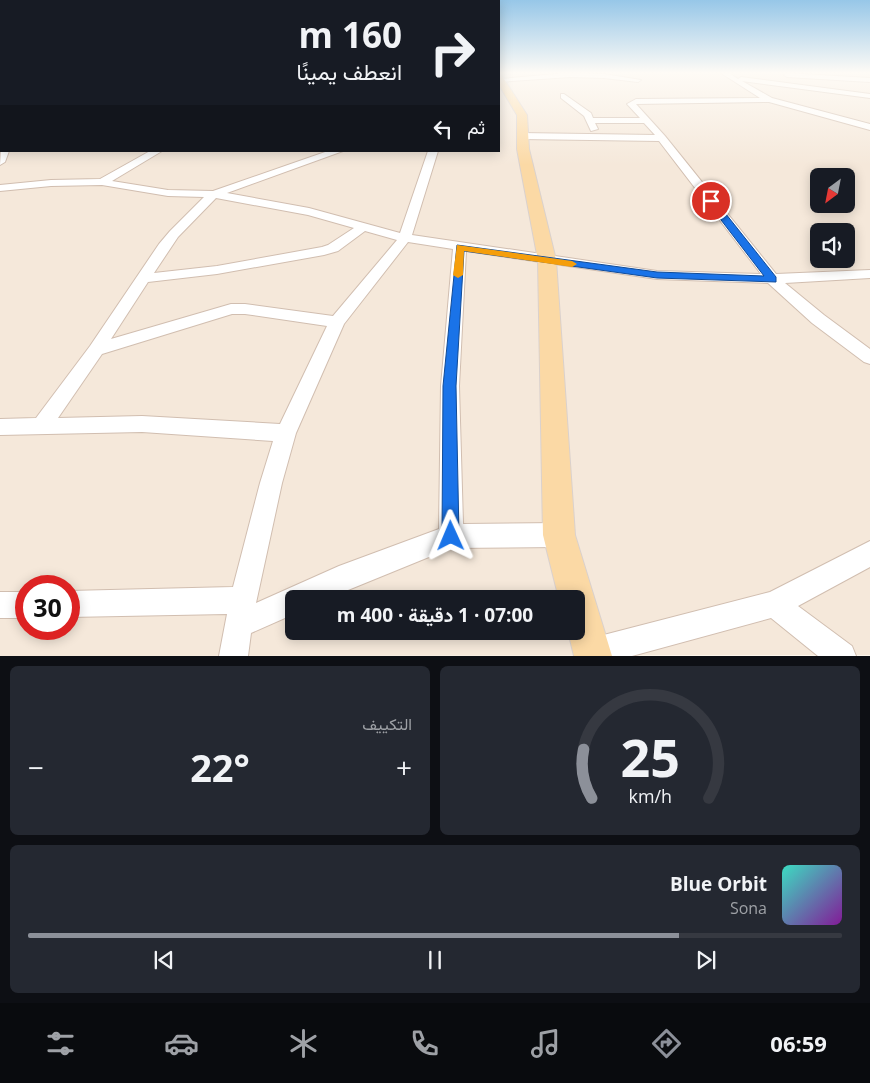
<!DOCTYPE html>
<html lang="ar">
<head>
<meta charset="utf-8">
<style>
  :root { --surface:#171b24; --page:#242831; --text:#f1f3f6; --muted:#9ea1a6; --line:#363941; --accent:#8c9099 }
  body { margin:0; font-family:"Open Sans",Vazirmatn,sans-serif; background:var(--page); color:var(--text); direction:rtl; height:100vh; display:flex; flex-direction:column; font-size:19px; white-space:nowrap }
  * { box-sizing:border-box; margin:0 }
  p { font-size:16px; color:var(--muted) }
  .icon { flex:none; width:28px; height:28px; fill:none; stroke:currentColor; stroke-width:2; stroke-linecap:round; stroke-linejoin:round }
  .map { position:relative; height:656px; overflow:hidden; direction:ltr }
  .details { display:flex; flex-direction:column; gap:10px; padding:10px; background:#0d0f14; flex:1 }
  .details>* { flex:none }
  .hud { position:absolute; left:0px; top:0px; width:500px; height:152px; box-shadow:0 2px 12px #0003; direction:rtl; background:#171b24; color:var(--text); overflow:hidden }
  .needle { width:32px; rotate:212deg }
  .tools { position:absolute; left:810px; top:168px; display:grid; gap:10px }
  .tools a { display:grid; place-items:center; width:45px; height:45px; border-radius:8px; background:var(--surface); box-shadow:0 2px 12px #0003; font-size:25px }
  .speed { position:absolute; left:15px; top:575px; display:flex; gap:10px; font-size:25px; font-weight:700; text-align:center }
  .speed>* { display:grid; place-content:center; width:65px; height:65px; border-radius:50%; background:var(--surface); box-shadow:0 2px 12px #0003; line-height:1 }
  .speed .limit { border:8px solid #d22; background:#fff; color:#111 }
  .pin { position:absolute; display:grid; place-items:center; width:42px; height:42px; color:#fff; margin:-21px; border:2px solid #fff; border-radius:50%; box-shadow:0 1px 5px #0007 }
  .me { position:absolute; width:55px; margin:-28px; rotate:359deg; stroke-linejoin:round; filter:drop-shadow(0 0 4px #0008) }
  .turn { display:flex; align-items:center; gap:18px; height:105px; padding:0 15px; font-size:22px }
  .turn .icon { width:65px; height:65px; stroke-width:2.5 }
  .turn b { display:block; font-size:35px; line-height:42px }
  .then { display:flex; align-items:center; height:48px; padding:0 15px; background:#0003; gap:10px; font-size:19px }
  .big { font-size:38px; font-weight:700; line-height:1.1 }
  .details .widget { flex:1; display:flex; flex-direction:column; justify-content:center; gap:8px; min-width:0; padding:0 18px; border-radius:8px; background:var(--page) }
  .details .dial { align-items:center; gap:0 }
  .dial svg { height:130px; overflow:visible; fill:none; stroke:var(--line); stroke-width:7; stroke-linecap:round; text-anchor:middle }
  .dial text { fill:var(--text); stroke:none }
  .song { display:flex; align-items:center; gap:15px }
  .cover { width:60px; height:60px; border-radius:8px; background:linear-gradient(135deg,hsl(170 70% 55%),hsl(290 70% 35%)) }
  .played { height:5px; border-radius:2px; background:linear-gradient(90deg,var(--accent) 80%,var(--line) 80%) }
  .keys { display:flex; justify-content:space-around; direction:ltr }
  .heat { display:flex; justify-content:space-between; align-items:center; font-size:28px; direction:ltr }
  .details .tiles { flex:1; display:grid; gap:10px; grid-template-columns:1fr 1fr }
  .widget:last-child { grid-column:span 2 }
  .trip { position:absolute; left:285px; top:590px; width:300px; height:50px; border-radius:8px; background:var(--surface); box-shadow:0 2px 12px #0003; font-weight:700; line-height:50px; text-align:center; direction:rtl }
  .tab-bar { display:flex; height:80px; justify-content:space-around; align-items:center; background:#090b0e; color:var(--muted) }
  .tab-bar .icon { width:35px; height:35px }
  .tab-bar .on { color:var(--accent) }
  .tab-bar b { font-size:22px; color:var(--text) }
  .map>svg:first-child { display:block }
  .residential { fill:#f5e8da; fill-rule:evenodd }
  .lines { fill:none; stroke-linecap:round; stroke-linejoin:round }
  .minor-casing { stroke:#d1beb0; stroke-width:2 }
  .major-casing { stroke:#dad1cd; stroke-width:2 }
  .minor { fill:#fff; fill-rule:evenodd }
  .major { fill:#fbd9a5; fill-rule:evenodd }
  .route { fill:#1a73e8; stroke:#114b97 }
  .slow { fill:#f59e0b }
</style>
</head>
<body>
<div class="map">
<svg width="870" height="656" viewBox="0 0 870 656">
  <rect width="100%" height="100%" fill="#fdf6ec"/>
  <path class="residential" d="M0,73l1,78h498v-78h371v582l-870,1zM819,176h27v28h-27zM819,231h27v28h-27zM26,586h43v43h-43zM294,599h282v32h-282z"/>
  <g class="lines">
    <defs>
      <g id="minor">
        <path d="M567,73l37,1 37,6 -3,2 -34,-4 -34,-1 -71,5v-2l2,-1z"/>
        <path d="M721,73h8l9,6 3,-2 129,17v4l-128,-17 30,17 98,26v6l-101,-28 -133,2 29,32 111,138 94,-4v8l-85,5 39,32 46,34v15l-6,-2 -52,-39 -44,-40 -111,-4 -191,-28 -7,135 4,138 96,-1 9,4 3,8 -3,8 -9,4 -108,1 -125,51h-32v15l-43,19 -3,23h-29l8,-42 -158,3v-26l164,-4 27,-104 13,-42 -131,-9 -142,3v-16l36,-1 54,-72 69,-102 11,-13 34,-34 -36,-1 -66,-11 -51,1 -51,5v-6l51,-5 49,-1 50,-28h12l-50,30 56,9 45,1 115,-40h15l-116,42 82,15 91,25 28,-82h10l-26,84 245,36 104,3 -102,-133 -138,-2 -4,-3 4,-3 134,2 -11,-12h-49l3,6 -7,2 -7,-15 -23,-18v-4h3l27,19 2,5h47l-13,-14 9,-5 124,-1zM216,198l92,17 46,13 -26,17 -6,2 -105,19 -63,7 24,-36zM365,231l32,9 -64,76 -88,-12h-14l-120,35 37,-57 69,-8 107,-19 14,-4zM408,242l45,7 -12,137 -2,143 -100,37 -83,37 26,-120 14,-50 48,-109zM232,314h13l82,12 -47,98 -138,-8 -84,2 44,-64z"/>
        <path d="M786,73l84,5v4l-83,-5 -3,-2z"/>
        <rect x="0" y="115" width="1" height="4"/>
        <path d="M1,149v2h8l-4,11 -5,3z"/>
        <path d="M870,541v26l-72,39 54,40 4,10h-38l-47,-38 -139,38h-53l-1,-4 4,-10 10,-4 178,-46z"/>
        <rect x="0" y="592" width="26" height="26"/>
      </g>
      <path id="major" d="M499,75l3,1 25,39 2,34 27,111 19,275 37,121h-38l-6,-25h8v-32h-17l-16,-64 -5,-275 -21,-111v-34l-18,-30z"/>
    </defs>
    <use href="#minor" class="minor-casing"/>
    <use href="#major" class="major-casing"/>
    <use href="#minor" class="minor"/>
    <use href="#major" class="major"/>
  </g>
  <linearGradient id="sky" x2="0" y2="1"><stop stop-color="#97c7e8"/><stop offset="0.44" stop-color="#fefbf6"/><stop offset="1" stop-color="#fefbf6" stop-opacity="0"/></linearGradient>
  <rect width="870" height="165" fill="url(#sky)"/>
  <path class="route" d="M708,199h6l62,78v5l-119,-4 -193,-27 -8,135 3,150 -2,6 -6,2 -6,-2 -3,-6 1,-150 14,-141 200,27 107,4 -56,-73z"/>
  <path class="slow" d="M457,245l115,16 5,3 -5,3 -108,-16 -1,24 -5,3 -5,-3z"/>
</svg>
<div class="tools">
<a><svg class="needle" viewBox="-14 -14 28 28"><path d="M0-13l5 13h-10z" fill="#e53935"/><path d="M0 13l5-13h-10z" fill="#9ea1a6"/></svg></a>
<a><svg class="icon" aria-label="sound" viewBox="0 0 24 24"><path d="M4 9h4l5-4v14l-5-4H4zM17 9q2 3 0 6"/></svg></a>
</div>
<div class="speed"><div class="limit">30</div></div>
<div class="pin" style="left:711px;top:201px;background:#d93025"><svg class="icon" aria-label="arrive" viewBox="0 0 24 24"><path d="M6 21V4h12l-3 4 3 4H6"/></svg></div>
<svg class="me" style="left:451px;top:536px" viewBox="-20 -20 40 40"><path d="M0-17L14 15 0 8-14 15z" fill="#1a73e8" stroke="#fff" stroke-width="4"/></svg>
<div class="trip">07:00 · 1 دقيقة · 400 m</div>
<div class="hud">
<div class="turn"><svg class="icon" aria-label="right" viewBox="0 0 24 24"><path d="M7 20v-9h11M14 6l5 5-5 5"/></svg><div><b>160 m</b>انعطف يمينًا</div></div>
<div class="then">ثم<svg class="icon" aria-label="left" viewBox="0 0 24 24"><path d="M17 20v-9H6M10 6l-5 5 5 5"/></svg></div>
</div>
</div>
<section class="details">
<div class="tiles">
<div class="widget dial"><svg viewBox="0 0 100 80">
<path d="M14 69A42 42 0 1 1 86 69"/>
<path d="M14 69A42 42 0 0 1 9 39" stroke="#8c9099"/>
<text x="50" y="56" font-size="32" font-weight="700">25</text>
<text x="50" y="72" font-size="11">km/h</text>
</svg></div>
<div class="widget"><p>التكييف</p>
<div class="heat"><a>−</a><b class="big">22°</b><a>+</a></div>
</div>
<div class="widget">
<div class="song"><i class="cover"></i><div><b>Blue Orbit</b><p>Sona</p></div></div>
<div class="played"></div>
<div class="keys"><svg class="icon" aria-label="previous" viewBox="0 0 24 24"><path d="M18 5L8 12l10 7zM5 5v14"/></svg><svg class="icon" aria-label="pause" viewBox="0 0 24 24"><path d="M8 5v14M16 5v14"/></svg><svg class="icon" aria-label="next" viewBox="0 0 24 24"><path d="M6 5l10 7-10 7zM19 5v14"/></svg></div>
</div>
</div>
</section>
<nav class="tab-bar">
<b>06:59</b>
<svg class="icon on" aria-label="directions" viewBox="0 0 24 24"><path d="M12 3l9 9-9 9-9-9zM9 14v-3h6M13 9l2 2-2 2"/></svg>
<svg class="icon" aria-label="music" viewBox="0 0 24 24"><path d="M9 18V5l10-2v13"/><circle cx="6" cy="18" r="3"/><circle cx="16" cy="16" r="3"/></svg>
<svg class="icon" aria-label="phone" viewBox="0 0 24 24"><path d="M5 4h4l2 5-3 2q2 4 5 5l2-3 5 2v4C11 20 4 13 5 4z"/></svg>
<svg class="icon" aria-label="climate" viewBox="0 0 24 24"><path d="M12 3v18M4 7l16 10M4 17L20 7"/></svg>
<svg class="icon" aria-label="car" viewBox="0 0 24 24"><path d="M5 17H2v-5l4-1 3-4h7l3 4 3 1v5h-3M9 17h6M6 11h13"/><circle cx="7" cy="17" r="2"/><circle cx="17" cy="17" r="2"/></svg>
<svg class="icon" aria-label="filters" viewBox="0 0 24 24"><path d="M4 7h16M4 17h16"/><circle cx="9" cy="7" r="2"/><circle cx="15" cy="17" r="2"/></svg>
</nav>
</body>
</html>
